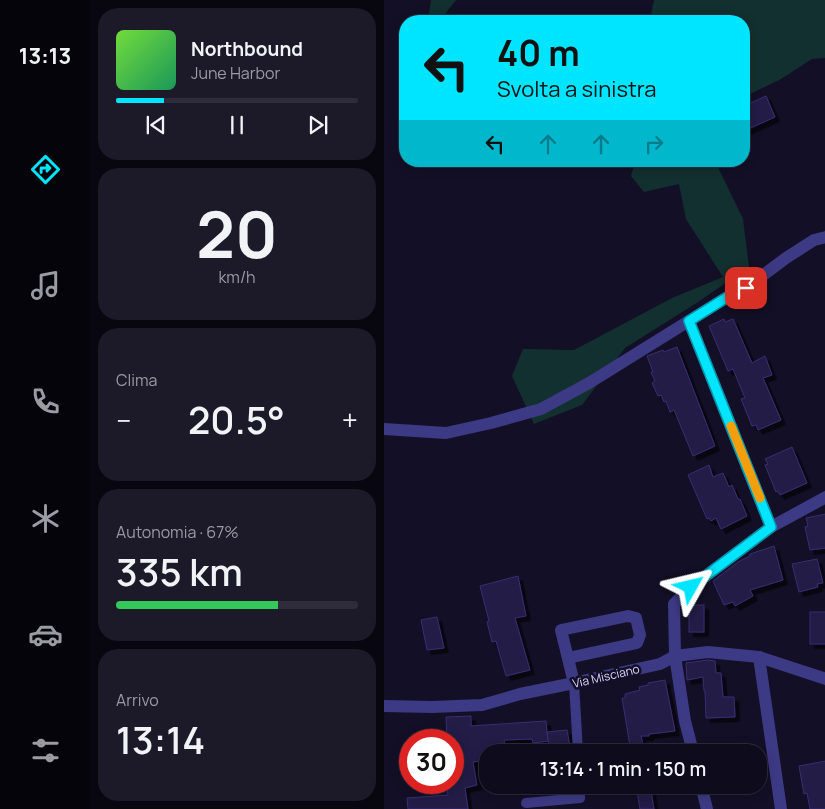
<!DOCTYPE html>
<html lang="it">
<head>
<meta charset="utf-8">
<style>
  :root { --surface:#0e0b1c; --page:#1c1929; --text:#f1f3f6; --muted:#9b9ba3; --line:#2e2b3b; --accent:#00e5ff }
  body { margin:0; font-family:Manrope,sans-serif; background:var(--page); color:var(--text); height:100vh; display:flex; flex-direction:column; font-size:19px; white-space:nowrap }
  * { box-sizing:border-box; margin:0 }
  p { font-size:16px; color:var(--muted) }
  .icon { flex:none; width:28px; height:28px; fill:none; stroke:currentColor; stroke-width:2; stroke-linecap:round; stroke-linejoin:round }
  .map { position:relative; flex:1; overflow:hidden }
  .panel { display:flex; flex-direction:column; gap:8px; padding:8px; background:#08060f; width:294px }
  .panel>* { flex:none }
  .guide { position:absolute; left:15px; top:15px; width:351px; height:152px; border-radius:20px; box-shadow:0 2px 12px #0003,0 0 0 1px var(--line); background:#00e5ff; color:#111; overflow:hidden }
  .speed { position:absolute; left:15px; top:729px; display:flex; gap:10px; font-size:25px; font-weight:700; text-align:center }
  .speed>* { display:grid; place-content:center; width:65px; height:65px; border-radius:50%; background:var(--surface); box-shadow:0 2px 12px #0003,0 0 0 1px var(--line); line-height:1 }
  .speed .limit { border:8px solid #d22; background:#fff; color:#111 }
  .pin { position:absolute; display:grid; place-items:center; width:42px; height:42px; color:#fff; margin:-21px; border-radius:10px; box-shadow:0 2px 8px #0006 }
  .me { position:absolute; width:55px; margin:-28px; rotate:53deg; stroke-linejoin:round; filter:drop-shadow(0 0 4px #0008) }
  .turn { display:flex; align-items:center; gap:18px; height:105px; padding:0 15px; font-size:22px }
  .turn .icon { width:65px; height:65px; stroke-width:2.5 }
  .turn b { display:block; font-size:35px; line-height:42px }
  .lanes { display:flex; align-items:center; height:48px; padding:0 15px; background:#0003; justify-content:center; gap:25px; direction:ltr }
  .lanes .off { opacity:.35 }
  .big { font-size:38px; font-weight:600; line-height:1.1 }
  .panel .card { flex:1; display:flex; flex-direction:column; justify-content:center; gap:8px; min-width:0; padding:0 18px; border-radius:20px; background:var(--page) }
  .panel .dial { align-items:center; gap:0 }
  .dial b { font-size:65px; line-height:1 }
  .song { display:flex; align-items:center; gap:15px }
  .cover { width:60px; height:60px; border-radius:8px; background:linear-gradient(135deg,hsl(100 70% 55%),hsl(150 70% 35%)) }
  .played { height:5px; border-radius:2px; background:linear-gradient(90deg,var(--accent) 20%,var(--line) 20%) }
  .keys { display:flex; justify-content:space-around; direction:ltr }
  .heat { display:flex; justify-content:space-between; align-items:center; font-size:28px; direction:ltr }
  .charge { height:8px; border-radius:4px; background:linear-gradient(90deg,#34c759 67%,var(--line) 0) }
  .trip { position:absolute; left:95px; top:744px; width:288px; height:50px; border-radius:20px; background:var(--surface); box-shadow:0 2px 12px #0003,0 0 0 1px var(--line); font-weight:600; line-height:50px; text-align:center }
  main { display:flex; flex:1; min-height:0 }
  .tab-bar { display:flex; flex-direction:column; width:90px; justify-content:space-around; align-items:center; background:#06040b; color:var(--muted) }
  .tab-bar .icon { width:35px; height:35px }
  .tab-bar .current { color:var(--accent) }
  .tab-bar b { font-size:22px; color:var(--text) }
  .map>svg:first-child { display:block }
  .green { fill:#12302f }
  .building { fill:#241b47; stroke:#3b2d73; filter:url(#shadow) }
  .lines { fill:none; stroke-linecap:round; stroke-linejoin:round }
  .service { stroke:#3d3a85; stroke-width:10 }
  .minor { stroke:#3d3a85; stroke-width:12 }
  .route-casing { stroke:#0095a6; stroke-width:12 }
  .route { stroke:#00e5ff; stroke-width:9 }
  .slow { stroke:#f59e0b; stroke-width:9 }
  .labels { text-anchor:middle; dominant-baseline:central; stroke-width:5; stroke-linejoin:round; paint-order:stroke }
  .street-label { font-size:12px; fill:#d9d4ff; stroke:#130f26 }
</style>
</head>
<body>
<main>
<nav class="tab-bar">
<b>13:13</b>
<svg class="icon current" aria-label="directions" viewBox="0 0 24 24"><path d="M12 3l9 9-9 9-9-9zM9 14v-3h6M13 9l2 2-2 2"/></svg>
<svg class="icon" aria-label="music" viewBox="0 0 24 24"><path d="M9 18V5l10-2v13"/><circle cx="6" cy="18" r="3"/><circle cx="16" cy="16" r="3"/></svg>
<svg class="icon" aria-label="phone" viewBox="0 0 24 24"><path d="M5 4h4l2 5-3 2q2 4 5 5l2-3 5 2v4C11 20 4 13 5 4z"/></svg>
<svg class="icon" aria-label="climate" viewBox="0 0 24 24"><path d="M12 3v18M4 7l16 10M4 17L20 7"/></svg>
<svg class="icon" aria-label="car" viewBox="0 0 24 24"><path d="M5 17H2v-5l4-1 3-4h7l3 4 3 1v5h-3M9 17h6M6 11h13"/><circle cx="7" cy="17" r="2"/><circle cx="17" cy="17" r="2"/></svg>
<svg class="icon" aria-label="filters" viewBox="0 0 24 24"><path d="M4 7h16M4 17h16"/><circle cx="9" cy="7" r="2"/><circle cx="15" cy="17" r="2"/></svg>
</nav>
<section class="panel">
<div class="card">
<div class="song"><i class="cover"></i><div><b>Northbound</b><p>June Harbor</p></div></div>
<div class="played"></div>
<div class="keys"><svg class="icon" aria-label="previous" viewBox="0 0 24 24"><path d="M18 5L8 12l10 7zM5 5v14"/></svg><svg class="icon" aria-label="pause" viewBox="0 0 24 24"><path d="M8 5v14M16 5v14"/></svg><svg class="icon" aria-label="next" viewBox="0 0 24 24"><path d="M6 5l10 7-10 7zM19 5v14"/></svg></div>
</div>
<div class="card dial"><b>20</b><p>km/h</p></div>
<div class="card"><p>Clima</p>
<div class="heat"><a>−</a><b class="big">20.5°</b><a>+</a></div>
</div>
<div class="card"><p>Autonomia · 67%</p><b class="big">335 km</b><div class="charge"></div></div>
<div class="card"><p>Arrivo</p><b class="big">13:14</b></div>
</section>
<div class="map">
<svg width="442" height="809" viewBox="0 0 442 809">
  <defs>
    <filter id="shadow"><feDropShadow dx="4.5" dy="4.5" stdDeviation="0" flood-color="#0009"/></filter>
  </defs>
  <rect width="100%" height="100%" fill="#130f26"/>
  <g class="green">
    <path d="M47,0h25l-11,14h-16z"/>
    <path d="M270,0h171v58l-13,1 -31,20 -37,18v-76h-91l-2,-7z"/>
    <path d="M251,161h80l28,58 6,48 -51,35 -73,46 -43,57 -48,19 -22,-48 11,-27 51,1 98,-52 51,-21 -37,-58 -7,-35 -35,8 -13,-16z"/>
  </g>
  <g class="building">
    <path d="M382,96l9,21 -31,14v-25z"/>
    <path d="M340,319l1,3 8,-3 19,44 13,-7 7,19 -9,3 18,42 -23,10 -2,-5 -4,1 -11,-27 4,-1 -12,-29 -5,2 -19,-45z"/>
    <path d="M293,347l38,99 -22,10 -19,-46 -4,2 -4,-11 -2,1 -3,-7 -3,1 -6,-13 3,-2 -4,-9h2l-6,-16 16,-6 1,2z"/>
    <path d="M408,447l15,36 -27,12 -2,-4 -2,1 -11,-27 3,-1 -3,-5z"/>
    <path d="M325,465l4,12 10,-4 6,14 3,-2 6,14h2l7,17 -26,13 -5,-11 -5,3 -2,-3 -2,1 -19,-44z"/>
    <path d="M442,514v34l-16,2 -5,-23 3,-1 -2,-8z"/>
    <path d="M390,546l9,34 -33,10 3,6 -18,10 -2,-4 -9,3 -11,-24 25,-19 12,-6v-2z"/>
    <path d="M433,559l6,24 -6,1 1,3 -19,5 -7,-28z"/>
    <path d="M134,576l8,40 -11,2 15,52 -24,6 -10,-35 -4,1 -5,-20 2,-1 -9,-35z"/>
    <rect x="305" y="605" width="15" height="27"/>
    <rect x="426" y="612" width="16" height="32"/>
    <path d="M53,617l7,31 -17,2 -6,-30z"/>
    <path d="M324,660l7,1 1,12h5l2,24h11l1,20 -29,1 -1,-27h-1l-1,-14 -16,3 -1,-17z"/>
    <path d="M281,680l10,51 -26,3v2h-8l3,13 -13,3 -9,-54h3v-4l15,-4 -1,-3 9,-2v-2z"/>
    <path d="M87,716v10l75,-5 1,11 20,-2 4,22h-21l-3,-20 1,9 -15,2 -1,-4 -28,1 2,12h-18v8l-15,2 4,23 -12,3 3,21h-60l-1,-11 41,-3 -2,-13h7v-42h-6l-1,-23z"/>
    <path d="M442,761v48h-16l-3,-16 -3,1 -5,-28z"/>
    <path d="M252,785h14l4,24h-14z"/>
  </g>
  <g class="lines">
    <g class="service">
      <path d="M190,683l4,69"/>
      <path d="M142,803l54,-5v-13"/>
    </g>
    <g class="minor">
      <path d="M305,321l82,206"/>
      <path d="M0,429l62,4 45,-10 50,-14 48,-26 140,-87 17,-8 40,-30 28,-18 12,-3"/>
      <path d="M375,657l22,152"/>
      <path d="M184,658l69,-15 3,-8 -4,-17 -8,-2 -67,14 13,53"/>
      <path d="M0,706l48,1 50,-2 38,-11 54,-11 86,-19 15,-8 33,-4 51,5 67,22"/>
      <path d="M309,752l-8,-31 -10,-65 -1,-52 17,-17 80,-60 55,-30"/>
      <path d="M317,785l6,24"/>
    </g>
  </g>
  <g class="lines">
    <defs>
      <path id="route" d="M307,587l80,-60 -82,-206 40,-25 17,-8"/>
    </defs>
    <use href="#route" class="route-casing"/>
    <use href="#route" class="route"/>
    <path class="slow" d="M347,426l29,72"/>
  </g>
  <g class="labels">
    <g class="street-label">
      <text transform="translate(222 676) rotate(-13)">Via Misciano</text>
    </g>
  </g>
</svg>
<div class="speed"><div class="limit">30</div></div>
<div class="pin" style="left:362px;top:288px;background:#d93025"><svg class="icon" aria-label="arrive" viewBox="0 0 24 24"><path d="M6 21V4h12l-3 4 3 4H6"/></svg></div>
<svg class="me" style="left:307px;top:587px" viewBox="-20 -20 40 40"><path d="M0-17L14 15 0 8-14 15z" fill="#00e5ff" stroke="#fff" stroke-width="4"/></svg>
<div class="trip">13:14 · 1 min · 150 m</div>
<div class="guide">
<div class="turn"><svg class="icon" aria-label="left" viewBox="0 0 24 24"><path d="M17 20v-9H6M10 6l-5 5 5 5"/></svg><div><b>40 m</b>Svolta a sinistra</div></div>
<div class="lanes"><svg class="icon" aria-label="left" viewBox="0 0 24 24"><path d="M17 20v-9H6M10 6l-5 5 5 5"/></svg><svg class="icon off" aria-label="ahead" viewBox="0 0 24 24"><path d="M12 20V5M6 11l6-6 6 6"/></svg><svg class="icon off" aria-label="ahead" viewBox="0 0 24 24"><path d="M12 20V5M6 11l6-6 6 6"/></svg><svg class="icon off" aria-label="right" viewBox="0 0 24 24"><path d="M7 20v-9h11M14 6l5 5-5 5"/></svg></div>
</div>
</div>
</main>
</body>
</html>
